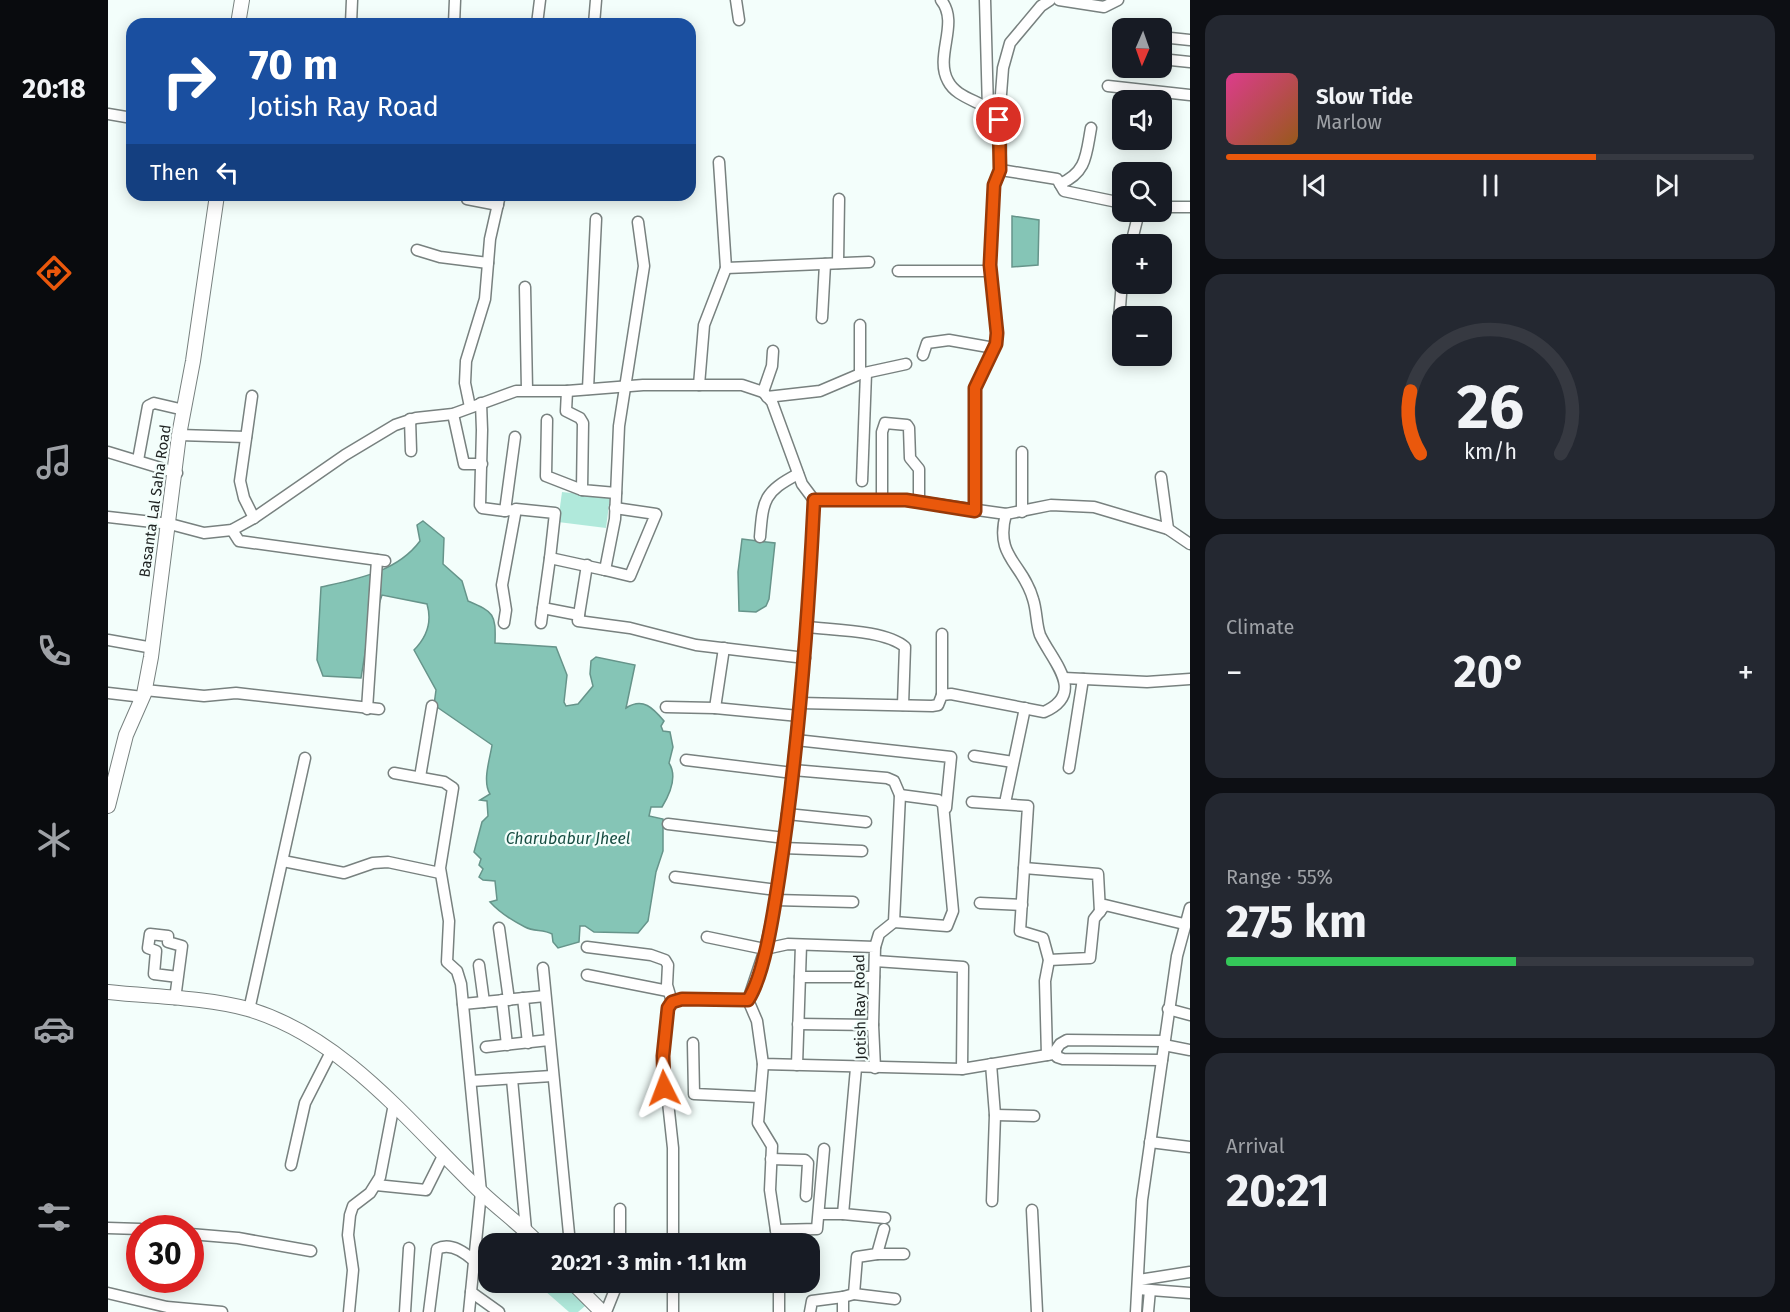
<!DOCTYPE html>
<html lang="en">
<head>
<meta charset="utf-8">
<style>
  :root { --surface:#171b24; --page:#242831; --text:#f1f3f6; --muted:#9ea1a6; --line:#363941; --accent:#ea580c }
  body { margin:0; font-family:"Fira Sans",sans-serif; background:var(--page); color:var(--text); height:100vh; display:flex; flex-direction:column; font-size:22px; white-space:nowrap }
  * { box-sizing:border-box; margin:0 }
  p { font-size:20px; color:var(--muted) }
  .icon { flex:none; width:33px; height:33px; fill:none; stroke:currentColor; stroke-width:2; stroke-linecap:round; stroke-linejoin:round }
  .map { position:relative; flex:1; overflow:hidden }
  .side { display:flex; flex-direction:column; gap:15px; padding:15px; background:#0d0f14; width:600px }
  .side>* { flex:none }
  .top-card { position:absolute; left:18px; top:18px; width:570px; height:183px; border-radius:18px; box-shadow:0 3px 15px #0003; background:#1a4fa0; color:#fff; overflow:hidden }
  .needle { width:39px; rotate:182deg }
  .fabs { position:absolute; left:1004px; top:18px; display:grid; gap:12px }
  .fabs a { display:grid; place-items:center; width:60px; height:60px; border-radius:12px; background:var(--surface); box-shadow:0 3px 15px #0003; font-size:30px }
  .speed { position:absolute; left:18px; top:1215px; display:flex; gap:12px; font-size:30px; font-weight:700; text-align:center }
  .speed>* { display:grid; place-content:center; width:78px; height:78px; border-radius:50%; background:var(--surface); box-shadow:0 3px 15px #0003; line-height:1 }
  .speed .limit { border:9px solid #d22; background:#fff; color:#111 }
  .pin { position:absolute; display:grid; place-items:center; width:51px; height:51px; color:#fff; margin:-26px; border:3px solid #fff; border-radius:50%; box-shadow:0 2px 6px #0007 }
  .me { position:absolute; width:66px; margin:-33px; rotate:357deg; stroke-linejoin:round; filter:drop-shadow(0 0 4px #0008) }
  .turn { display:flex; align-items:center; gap:21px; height:126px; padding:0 24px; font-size:27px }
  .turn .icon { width:78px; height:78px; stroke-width:2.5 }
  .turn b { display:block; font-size:42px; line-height:51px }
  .then { display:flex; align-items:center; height:57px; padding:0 24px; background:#0003; gap:12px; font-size:22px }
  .big { font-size:45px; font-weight:700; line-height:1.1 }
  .side .card { flex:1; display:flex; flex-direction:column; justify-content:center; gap:9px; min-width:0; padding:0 21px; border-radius:18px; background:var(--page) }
  .side .dial { align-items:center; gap:0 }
  .dial svg { height:156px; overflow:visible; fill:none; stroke:var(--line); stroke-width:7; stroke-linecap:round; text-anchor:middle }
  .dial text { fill:var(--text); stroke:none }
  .song { display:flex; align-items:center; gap:18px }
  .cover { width:72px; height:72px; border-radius:9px; background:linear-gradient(135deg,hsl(330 70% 55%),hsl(30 70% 35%)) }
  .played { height:6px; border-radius:3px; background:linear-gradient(90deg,var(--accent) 70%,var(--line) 70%) }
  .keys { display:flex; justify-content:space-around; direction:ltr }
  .heat { display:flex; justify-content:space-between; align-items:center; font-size:33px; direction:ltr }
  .charge { height:9px; border-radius:4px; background:linear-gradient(90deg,#34c759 55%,var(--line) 0) }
  .trip { position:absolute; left:370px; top:1233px; width:342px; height:60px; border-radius:18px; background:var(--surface); box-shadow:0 3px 15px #0003; font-weight:700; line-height:60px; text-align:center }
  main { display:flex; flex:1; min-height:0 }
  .menu { display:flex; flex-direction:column; width:108px; justify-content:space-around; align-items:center; background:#090b0e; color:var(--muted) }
  .menu .icon { width:42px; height:42px }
  .menu .selected { color:var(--accent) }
  .menu b { font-size:27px; color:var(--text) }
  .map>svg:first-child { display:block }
  .green { fill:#b0e9db }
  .water { fill:#85c5b6; stroke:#66948a; stroke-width:1.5 }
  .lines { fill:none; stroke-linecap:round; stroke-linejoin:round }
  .minor-casing { stroke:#78817f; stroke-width:13 }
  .major-casing { stroke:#78817f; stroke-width:16 }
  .minor { stroke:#fff; stroke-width:10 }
  .major { stroke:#fff; stroke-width:14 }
  .route-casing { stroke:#983908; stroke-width:15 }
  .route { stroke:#ea580c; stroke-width:10 }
  .labels { text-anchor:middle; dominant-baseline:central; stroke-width:4.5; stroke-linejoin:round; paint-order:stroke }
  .street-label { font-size:15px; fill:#1f2322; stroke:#f3fefb }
  .water-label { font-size:16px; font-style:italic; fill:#174d42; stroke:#f3fefb }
</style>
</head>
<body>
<main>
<nav class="menu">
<b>20:18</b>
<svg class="icon selected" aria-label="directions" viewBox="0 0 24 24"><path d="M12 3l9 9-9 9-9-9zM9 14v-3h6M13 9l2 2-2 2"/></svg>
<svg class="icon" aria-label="music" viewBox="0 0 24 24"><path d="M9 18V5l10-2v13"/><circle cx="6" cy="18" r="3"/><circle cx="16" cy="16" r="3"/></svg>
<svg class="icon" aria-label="phone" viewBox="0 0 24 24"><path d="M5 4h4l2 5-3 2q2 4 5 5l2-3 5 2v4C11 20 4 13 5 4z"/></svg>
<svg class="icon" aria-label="climate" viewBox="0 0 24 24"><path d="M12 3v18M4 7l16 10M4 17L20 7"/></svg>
<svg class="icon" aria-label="car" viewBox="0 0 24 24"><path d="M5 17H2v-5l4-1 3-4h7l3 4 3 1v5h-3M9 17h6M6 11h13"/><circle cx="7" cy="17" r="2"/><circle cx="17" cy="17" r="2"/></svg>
<svg class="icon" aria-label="filters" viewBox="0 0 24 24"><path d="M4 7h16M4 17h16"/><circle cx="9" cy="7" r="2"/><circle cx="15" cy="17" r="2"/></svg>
</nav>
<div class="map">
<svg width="1082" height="1312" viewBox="0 0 1082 1312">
  <rect width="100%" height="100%" fill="#f3fefb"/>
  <g class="green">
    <path d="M454,492l48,5 -4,31 -48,-6z"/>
    <path d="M428,1283h37l19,17 -14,12h-9z"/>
  </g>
  <g class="water">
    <path d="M904,216l27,4 -1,45 -26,2z"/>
    <path d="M315,521l21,17 -1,26 19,17 6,20c26,11 28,13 27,42l61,4 11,28 -3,27 2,4 12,-2 15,-18 -3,-12 1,-13 5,-4 39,8 -9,43c17,-11 27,0 38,13l-3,5 2,5 7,1 3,15 -4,16c9,14 1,31 -7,44h-11l-2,9 14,3v32l-7,21 -8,49 -10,12 -44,-1 -9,-6h-5l-1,16 -21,6 -5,-6 -1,-8c-9,-5 -18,-2 -27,-7 -12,-6 -25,-14 -35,-25l7,-2 -2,-19 -12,-1 -4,-3 4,-8 -4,-4 2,-6 -7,-7 8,-30 6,-6 -1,-15 -7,-1 10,-6c-8,-13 0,-35 2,-49l-58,-40 2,-15 -22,-40c13,-13 18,-29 13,-46l-45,-9 -15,46 -6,37 -38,-2 -6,-16 4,-73c36,-8 76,-15 99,-46l-3,-16z"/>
    <path d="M634,539l33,4 -6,56 -3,7 -10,6 -17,-1 -1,-39z"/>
  </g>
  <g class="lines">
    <defs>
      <g id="minor">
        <path d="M628,0l3,20"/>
        <path d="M833,0c19,23 -7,56 7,81 10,20 41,20 51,39 4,9 0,38 2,50"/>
        <path d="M877,0l3,110"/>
        <path d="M951,0l45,7 14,-7"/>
        <path d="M243,24l1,-24"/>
        <path d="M346,24l1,-24"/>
        <path d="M429,24l3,-24"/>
        <path d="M486,24l2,-24"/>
        <path d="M1013,32h1"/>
        <path d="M1053,37l29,3"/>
        <path d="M1053,59l29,3"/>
        <path d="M1000,86l82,9"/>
        <path d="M0,114l24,4"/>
        <path d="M891,120l4,-52 7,-25 31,-37 9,-6"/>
        <path d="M952,184c27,-12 26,-29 31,-56"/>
        <path d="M358,195l1,4 31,6"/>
        <path d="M1053,207h29"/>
        <path d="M1023,244l8,-32"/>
        <path d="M309,250l23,7 48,6"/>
        <path d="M730,263l1,-64"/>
        <path d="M618,268l143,-6"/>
        <path d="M790,271h93"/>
        <path d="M417,287l2,103"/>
        <path d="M714,318l3,-54"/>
        <path d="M1011,320l3,-39"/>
        <path d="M815,355l4,-12 22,-3 45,8"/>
        <path d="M752,374v-49"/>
        <path d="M591,385l5,-60 22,-57 -7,-106"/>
        <path d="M480,389l8,-170"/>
        <path d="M459,391l-1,20 14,7 3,5 -1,67 34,3"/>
        <path d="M655,392l9,-26 1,-15"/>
        <path d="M144,396l-12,85 4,17 10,20"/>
        <path d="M659,397l53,-6 40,-17 46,-10"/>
        <path d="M373,403l1,27 -2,75 2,3 23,3"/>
        <path d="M362,407l-5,-24 1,-22 19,-62 5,-60 10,-44"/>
        <path d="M345,414l11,50h18"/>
        <path d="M302,419l1,32"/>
        <path d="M439,420l-1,56 36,14"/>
        <path d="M71,435l67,2"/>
        <path d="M0,452l69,21"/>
        <path d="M914,452v60"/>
        <path d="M30,460l10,-54 6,-3 30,7"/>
        <path d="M1053,477l7,52"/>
        <path d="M754,481l4,-108"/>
        <path d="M706,500c-5,103 -13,206 -26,309 -6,47 -11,94 -23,140l23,-5 87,3 -2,78 2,43"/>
        <path d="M774,500v-68l3,-9 22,2 2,3 1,30 9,11v33"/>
        <path d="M402,510l-5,1 10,-74"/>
        <path d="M867,511v-123l21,-44 1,-11 -7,-68 4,-80 7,-15 56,9 7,12 58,12"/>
        <path d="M0,517l62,7 34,9 28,-3 22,-12 91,-63 50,-30 21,-7 37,-4 63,-23h51l76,-6h99l21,7 9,10 30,82 12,16h92l100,14 45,-9 43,2 74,22 22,15"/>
        <path d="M124,530l7,11 146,20"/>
        <path d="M652,537c3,-38 4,-45 38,-63"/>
        <path d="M442,558l-7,50 36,7"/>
        <path d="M479,565l-9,56 52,7 66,17 109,13"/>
        <path d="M497,570l25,6 26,-62 -41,-6"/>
        <path d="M396,623l2,-13 -4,-25 14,-76 39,4 -5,45 55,12 10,-51 4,-93 25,-160 -6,-44"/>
        <path d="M433,623l2,-15"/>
        <path d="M700,627c25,3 78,3 97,20l-2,58"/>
        <path d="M0,640l45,8"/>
        <path d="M956,678l83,4 43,-3"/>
        <path d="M37,690l59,6 32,-3 143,16"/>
        <path d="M0,693l35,4"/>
        <path d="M834,695v-61"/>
        <path d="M692,703l132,3 6,-1 4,-10 9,-1 93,18c43,-19 8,-51 -4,-77 -4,-11 -3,-24 -7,-36 -10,-36 -39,-42 -27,-85"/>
        <path d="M558,707l49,1 84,8"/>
        <path d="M607,708l9,-60"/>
        <path d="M259,709l10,-149"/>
        <path d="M688,740l155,17 -5,51"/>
        <path d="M866,756l39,6"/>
        <path d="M578,760l107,13"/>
        <path d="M961,768l14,-89"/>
        <path d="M685,770l94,8 7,3 6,14 -6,127 -15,12 -4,13"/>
        <path d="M286,773l50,9 9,6 -13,80 9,53 -2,41 10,9 4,13 20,208 -12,120"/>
        <path d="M312,777l12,-71"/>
        <path d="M864,802l56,4 -8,125 23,7 6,22 -4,21 2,74"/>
        <path d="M897,803l20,-95"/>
        <path d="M679,814l79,8"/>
        <path d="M560,824l117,14"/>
        <path d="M675,848l79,3"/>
        <path d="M175,861l61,12 29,-10 15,-1 52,11"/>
        <path d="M916,868l74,6 2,38"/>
        <path d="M567,877l102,13"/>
        <path d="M667,900l78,2"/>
        <path d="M872,903l42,2"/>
        <path d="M786,922l53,4 6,-15 -10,-107 -5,-4 -38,-5"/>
        <path d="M391,928l10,72"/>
        <path d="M479,947l64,8 14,5 3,5 -1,20 5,17"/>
        <path d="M941,960l41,-2 4,-39 11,-14 79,19"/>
        <path d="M767,961l88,6 -1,102"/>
        <path d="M371,965l5,37"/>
        <path d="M435,968l27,276"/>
        <path d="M479,975l81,16"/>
        <path d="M692,977h74"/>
        <path d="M415,998l5,45"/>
        <path d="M67,999l7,-53 -14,-4v-6l-18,-2 -2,14 8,3 -2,23 24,3"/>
        <path d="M394,1000l5,45"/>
        <path d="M640,1000l9,21 6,43 199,5 91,-15 7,-10 7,-4 97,1"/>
        <path d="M355,1004l82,-8"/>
        <path d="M1060,1009l22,6"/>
        <path d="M141,1010l56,-252"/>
        <path d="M690,1024l75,1"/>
        <path d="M585,1043l1,51 65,3"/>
        <path d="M1056,1045l26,5"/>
        <path d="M378,1047l63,-7"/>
        <path d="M948,1052l1,5 6,2 99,1"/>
        <path d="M655,1064l-5,59 14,23 -2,44 8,54"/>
        <path d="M883,1064l4,51 -3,86"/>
        <path d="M689,1065l4,-120"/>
        <path d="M748,1068l-13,146 42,4"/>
        <path d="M404,1079l14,151"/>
        <path d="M363,1081l81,-5"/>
        <path d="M887,1115l39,1"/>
        <path d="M1042,1142l40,5"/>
        <path d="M663,1159l34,1 3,3 -2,33"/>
        <path d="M183,1165l14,-62 26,-51"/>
        <path d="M268,1185l50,5 18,-36"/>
        <path d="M924,1210l5,102"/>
        <path d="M712,1214h23"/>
        <path d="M0,1228l32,1"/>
        <path d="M668,1230l41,-1 7,-80"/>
        <path d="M82,1234l48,4 73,13"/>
        <path d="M512,1244v-35"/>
        <path d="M565,1244v-96l-10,-92 5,-48 4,-6 10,-3 66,1 17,-51 -58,-12"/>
        <path d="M769,1254h27"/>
        <path d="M1031,1280l51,-8"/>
        <path d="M565,1282v30"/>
        <path d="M671,1282v30"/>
        <path d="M1030,1289l52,4"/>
        <path d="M363,1292l28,20"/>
        <path d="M0,1293l59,14 55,5"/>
        <path d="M746,1294l41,5"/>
        <path d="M241,1312l4,-42 -5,-35 2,-20 3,-9 17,-13 10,-16 14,-73"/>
        <path d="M297,1312l4,-64"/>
        <path d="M321,1312l8,-63c13,-7 26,2 36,11"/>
        <path d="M498,1312l12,-30"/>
        <path d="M702,1312l2,-11 31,-4"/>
        <path d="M735,1312v-15l11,-3 3,-37 20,-3 7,-25"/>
        <path d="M1028,1312l6,-112 6,-42 29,-202 13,-48"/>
        <path d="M1040,1312l2,-22"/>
      </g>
      <g id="major">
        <path d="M130,24l4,-24"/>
        <path d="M0,806l18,-71 18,-41 7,-37 28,-222 14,-74 24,-166"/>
        <path d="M0,992c45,5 96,5 140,17 96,28 164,117 233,183 19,18 40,33 58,52"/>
        <path d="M464,1282l30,30"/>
      </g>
    </defs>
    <use href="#minor" class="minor-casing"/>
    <use href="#major" class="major-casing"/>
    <use href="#minor" class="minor"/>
    <use href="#major" class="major"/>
  </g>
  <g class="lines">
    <defs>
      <path id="route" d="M556,1088l-1,-32 5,-48 4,-6 10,-3 66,1c17,-26 26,-91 31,-123 19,-125 29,-251 35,-377h92l69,11v-123l21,-44 1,-11 -7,-68 4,-80 6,-15 -1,-50"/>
    </defs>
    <use href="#route" class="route-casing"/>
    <use href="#route" class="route"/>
  </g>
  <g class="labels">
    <g class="street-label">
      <text transform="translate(47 501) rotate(-82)">Basanta Lal Saha Road</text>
      <text transform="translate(752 1007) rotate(-91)">Jotish Ray Road</text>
    </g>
    <g class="water-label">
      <text x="460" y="838">Charubabur Jheel</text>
    </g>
  </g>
</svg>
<div class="fabs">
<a><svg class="needle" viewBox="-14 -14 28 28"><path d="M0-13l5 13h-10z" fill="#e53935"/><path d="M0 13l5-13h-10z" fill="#9ea1a6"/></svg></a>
<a><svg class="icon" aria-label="sound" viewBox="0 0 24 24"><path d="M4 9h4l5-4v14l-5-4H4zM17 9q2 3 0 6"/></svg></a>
<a><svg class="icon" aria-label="search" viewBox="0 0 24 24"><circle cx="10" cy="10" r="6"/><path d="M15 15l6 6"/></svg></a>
<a>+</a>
<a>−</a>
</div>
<div class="speed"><div class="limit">30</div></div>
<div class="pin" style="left:891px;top:120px;background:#d93025"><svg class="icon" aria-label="arrive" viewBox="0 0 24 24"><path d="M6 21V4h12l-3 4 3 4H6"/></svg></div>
<svg class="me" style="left:556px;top:1088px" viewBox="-20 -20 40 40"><path d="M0-17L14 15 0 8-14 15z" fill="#ea580c" stroke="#fff" stroke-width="4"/></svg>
<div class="trip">20:21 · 3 min · 1.1 km</div>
<div class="top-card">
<div class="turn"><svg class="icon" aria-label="right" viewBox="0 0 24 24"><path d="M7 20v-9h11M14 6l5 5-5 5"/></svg><div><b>70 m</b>Jotish Ray Road</div></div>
<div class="then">Then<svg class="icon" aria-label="left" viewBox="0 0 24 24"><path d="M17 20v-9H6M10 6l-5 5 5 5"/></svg></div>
</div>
</div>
<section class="side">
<div class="card">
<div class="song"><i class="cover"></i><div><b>Slow Tide</b><p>Marlow</p></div></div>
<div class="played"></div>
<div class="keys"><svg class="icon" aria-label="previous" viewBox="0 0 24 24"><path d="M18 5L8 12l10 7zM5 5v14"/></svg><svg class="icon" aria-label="pause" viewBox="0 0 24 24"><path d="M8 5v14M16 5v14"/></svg><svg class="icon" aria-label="next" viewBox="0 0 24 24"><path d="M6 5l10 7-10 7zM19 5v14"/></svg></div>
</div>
<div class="card dial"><svg viewBox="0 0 100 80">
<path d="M14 69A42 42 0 1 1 86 69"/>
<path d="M14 69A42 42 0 0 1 9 37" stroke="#ea580c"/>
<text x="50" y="56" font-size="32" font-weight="700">26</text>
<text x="50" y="72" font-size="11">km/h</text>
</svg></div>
<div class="card"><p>Climate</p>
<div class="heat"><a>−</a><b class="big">20°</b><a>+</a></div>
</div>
<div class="card"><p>Range · 55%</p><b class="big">275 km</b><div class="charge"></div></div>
<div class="card"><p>Arrival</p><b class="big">20:21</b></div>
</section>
</main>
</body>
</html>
